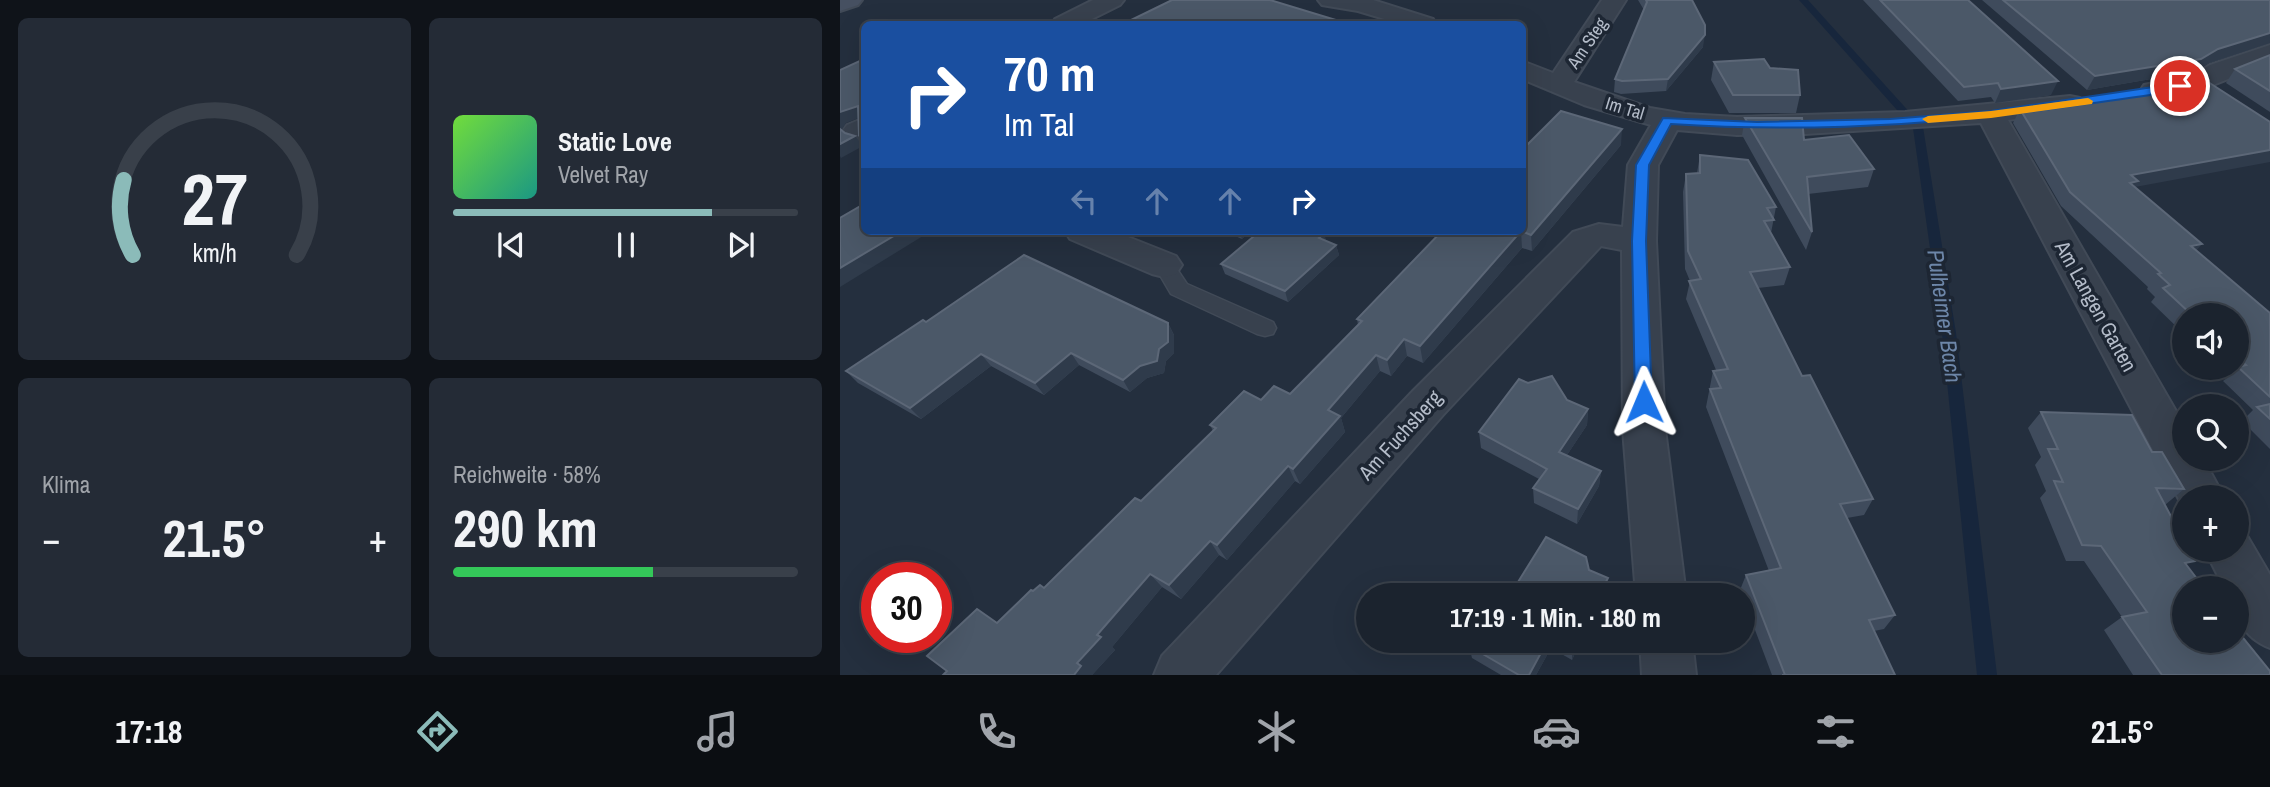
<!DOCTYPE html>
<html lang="de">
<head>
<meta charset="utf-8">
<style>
  :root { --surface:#1b232e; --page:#242b36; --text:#f1f3f6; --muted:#a0a4aa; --line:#39404a; --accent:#8bbbb9 }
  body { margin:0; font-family:"Archivo Narrow",sans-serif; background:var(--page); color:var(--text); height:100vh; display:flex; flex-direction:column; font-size:26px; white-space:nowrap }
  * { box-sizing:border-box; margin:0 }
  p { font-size:23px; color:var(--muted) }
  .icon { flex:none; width:38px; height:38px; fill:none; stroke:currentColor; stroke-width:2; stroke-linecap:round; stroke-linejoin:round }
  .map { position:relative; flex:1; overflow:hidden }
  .drawer { display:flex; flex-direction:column; gap:18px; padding:18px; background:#0f1319; width:840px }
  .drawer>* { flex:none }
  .top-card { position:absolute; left:21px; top:21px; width:665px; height:214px; border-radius:10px; box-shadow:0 7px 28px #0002,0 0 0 2px var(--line); background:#1a4fa0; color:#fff; overflow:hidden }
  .buttons { position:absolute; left:1332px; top:303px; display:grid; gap:14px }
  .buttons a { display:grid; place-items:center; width:77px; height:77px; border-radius:50%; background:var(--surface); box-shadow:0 7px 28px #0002,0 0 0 2px var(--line); font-size:35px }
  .speed { position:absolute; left:21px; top:562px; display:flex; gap:14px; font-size:35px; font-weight:700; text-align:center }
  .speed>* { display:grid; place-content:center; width:91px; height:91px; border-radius:50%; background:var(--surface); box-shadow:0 7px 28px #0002,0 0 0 2px var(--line); line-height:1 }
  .speed .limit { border:10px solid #d22; background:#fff; color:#111 }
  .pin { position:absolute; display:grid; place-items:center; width:60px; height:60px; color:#fff; margin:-30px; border:4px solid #fff; border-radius:50%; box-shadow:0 2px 7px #0007 }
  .me { position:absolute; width:77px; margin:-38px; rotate:359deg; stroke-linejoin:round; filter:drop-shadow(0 0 5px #0008) }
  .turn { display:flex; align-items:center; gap:24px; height:147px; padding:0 28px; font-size:32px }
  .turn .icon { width:91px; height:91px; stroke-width:2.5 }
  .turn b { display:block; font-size:49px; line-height:60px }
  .lanes { display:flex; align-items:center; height:66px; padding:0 28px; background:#0003; justify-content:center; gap:35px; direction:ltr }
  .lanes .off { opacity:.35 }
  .big { font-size:52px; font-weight:700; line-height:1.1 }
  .drawer .tile { flex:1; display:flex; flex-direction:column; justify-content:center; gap:10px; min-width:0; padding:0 24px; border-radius:10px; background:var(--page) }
  .drawer .dial { align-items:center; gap:0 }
  .dial svg { height:182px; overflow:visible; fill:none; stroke:var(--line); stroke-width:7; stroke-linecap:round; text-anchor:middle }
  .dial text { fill:var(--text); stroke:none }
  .song { display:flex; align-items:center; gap:21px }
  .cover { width:84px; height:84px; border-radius:10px; background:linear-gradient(135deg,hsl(100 70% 55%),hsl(170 70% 35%)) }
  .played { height:7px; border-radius:4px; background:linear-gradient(90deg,var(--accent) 75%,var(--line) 75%) }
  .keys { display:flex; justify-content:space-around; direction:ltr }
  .heat { display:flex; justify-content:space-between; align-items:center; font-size:38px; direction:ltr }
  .charge { height:10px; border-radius:5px; background:linear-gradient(90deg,#34c759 58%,var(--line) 0) }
  .drawer .tiles { flex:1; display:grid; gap:18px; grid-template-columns:repeat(2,1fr) }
  .trip { position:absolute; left:516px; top:583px; width:399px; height:70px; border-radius:35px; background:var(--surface); box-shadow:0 7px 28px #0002,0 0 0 2px var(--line); font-weight:700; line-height:70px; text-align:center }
  .menu { display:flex; height:112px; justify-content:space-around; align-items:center; background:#0b0e12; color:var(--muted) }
  .menu .icon { width:49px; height:49px }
  .menu .active { color:var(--accent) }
  .menu b { font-size:32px; color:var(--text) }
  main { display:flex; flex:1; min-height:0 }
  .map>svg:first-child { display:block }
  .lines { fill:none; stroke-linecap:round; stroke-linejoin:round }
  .stream { fill:#17263c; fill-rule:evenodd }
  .lane-casing { stroke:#414a57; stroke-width:3 }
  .street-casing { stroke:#414a57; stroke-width:4 }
  .secondary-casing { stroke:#414a57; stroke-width:4 }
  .lane { fill:#38414e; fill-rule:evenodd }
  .street { fill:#38414e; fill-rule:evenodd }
  .secondary { fill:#465061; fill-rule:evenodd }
  .wall { fill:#3f4b5c }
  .shaded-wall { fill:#2f3b4b }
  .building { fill:#4b5868; stroke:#5c6777; stroke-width:2 }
  .route { fill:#1a73e8; stroke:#114b97; stroke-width:2 }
  .slow { fill:#f59e0b }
  .labels { text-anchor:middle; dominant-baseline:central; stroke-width:7; stroke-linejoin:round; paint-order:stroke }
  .far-street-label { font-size:18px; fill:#b4bcc9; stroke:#1d2633 }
  .street-label { font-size:21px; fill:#b4bcc9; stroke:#1d2633 }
  .water-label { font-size:23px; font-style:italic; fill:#6d86a8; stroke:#1d2633 }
</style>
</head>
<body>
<main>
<section class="drawer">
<div class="tiles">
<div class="tile dial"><svg viewBox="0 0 100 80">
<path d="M14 69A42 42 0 1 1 86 69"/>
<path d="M14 69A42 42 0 0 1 10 36" stroke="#8bbbb9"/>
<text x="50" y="56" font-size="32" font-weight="700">27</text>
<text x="50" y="72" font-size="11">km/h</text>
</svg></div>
<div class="tile">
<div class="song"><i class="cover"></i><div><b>Static Love</b><p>Velvet Ray</p></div></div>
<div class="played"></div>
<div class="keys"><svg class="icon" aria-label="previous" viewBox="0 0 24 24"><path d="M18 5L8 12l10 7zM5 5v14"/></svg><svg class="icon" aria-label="pause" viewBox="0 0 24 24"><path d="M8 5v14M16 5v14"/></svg><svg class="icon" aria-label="next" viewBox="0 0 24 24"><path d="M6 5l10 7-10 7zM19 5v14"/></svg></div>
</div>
<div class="tile"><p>Klima</p>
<div class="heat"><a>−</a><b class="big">21.5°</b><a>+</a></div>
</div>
<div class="tile"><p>Reichweite · 58%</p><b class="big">290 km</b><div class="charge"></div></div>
</div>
</section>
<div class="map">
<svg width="1430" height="675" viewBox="0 0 1430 675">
  <rect width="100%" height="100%" fill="#242f3e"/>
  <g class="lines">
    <path class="stream" d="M959,0h9l115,127 33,206 41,342h-20l-35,-342 -29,-205z"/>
    <defs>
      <path id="lane" d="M324,258l7,2 16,24 86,38 3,6 -3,6 -8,2 -8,-2 -86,-40 -17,-29 3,-5z"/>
      <g id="street">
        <path d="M253,0h31l-4,5 -38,19h-30l3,-5z"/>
        <path d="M478,0h55l60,19 3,5h-35l-43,-13 -36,-6z"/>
        <path d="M762,0h24l-52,82 76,26 35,6 52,3 168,-5 165,-16 10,2 4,6 -4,6 -72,10 176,305v33h19l21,39h-40v12l-203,-386 -176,11 -68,1 -60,-5 -19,35 -2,76 9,188 21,166h-50l-13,-166 -1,-179 -21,-4 -158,169 -227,260h-62l8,-19 251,-265 160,-159 26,-8 24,3 5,-62 23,-40 -67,-20 -62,-26v-18l31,12z"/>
        <path d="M1430,45v17c-34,12 -91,43 -126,35l-4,-6 4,-6 49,-10 17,-10z"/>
        <path d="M24,118v26l-10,-3 -12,-10 5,-6z"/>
        <path d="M225,231h48l63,25 6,9 -6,9 -12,3 -12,-3 -82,-35z"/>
        <path d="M1396,531l10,3 24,41v73c-29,-12 -34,-30 -34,-60h-12l-19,-38h31z"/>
        <path d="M800,640h52l4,35h-54z"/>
      </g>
      <path id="secondary" d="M0,0h22l-4,5 -18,6z"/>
    </defs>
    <use href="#lane" class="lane-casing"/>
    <use href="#street" class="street-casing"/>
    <use href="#secondary" class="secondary-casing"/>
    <use href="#lane" class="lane"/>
    <use href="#street" class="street"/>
    <use href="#secondary" class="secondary"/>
  </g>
  <g class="wall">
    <path d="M798,0h54l11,47 -37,44 -45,3 -7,-2 1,-13 29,-69z"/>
    <path d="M1023,0h105l83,95 -56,8 -4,-6 -33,4z"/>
    <path d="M1142,0h288v43l-61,20 -17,9 -105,18z"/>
    <path d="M1430,55v57l-44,-29 9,-14z"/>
    <path d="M874,62l56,6 30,27 -4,18h-67l-18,-33z"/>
    <path d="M1180,109l115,78 62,64 73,62v136l-28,-28 11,-11 -30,-29 5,-4 -9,-9h17v-53h-52v19l-33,-32 4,-5 -8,-8 1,-2 -87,-81 -48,-83z"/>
    <path d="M905,118l129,51 -6,18 -60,7 4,38 -6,18 -64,-115z"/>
    <path d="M781,145l-89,106 -10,-3 -99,115 -16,-7 -16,20 -11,-5 -39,47 4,14 -45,52 -5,-3 -68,79 -8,-5 -38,44 -19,-12 -50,60 3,3 -23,25h-149l54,-52 36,-32 11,-3 97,-87 72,-70 -3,-6 51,-25 29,-6 68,-69 -1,-6z"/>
    <path d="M860,155l76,52 -5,26 19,34 -6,18 -26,3 44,88 71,123 -9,16 -17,3 48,97 -11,14 -10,2 21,44h-123l-29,-77v-3h-1l-2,-5 6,-15 23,-4 -63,-164 7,-36 3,-1 -30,-71 4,-18 -5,-12 -2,-77 3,-18 11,-1z"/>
    <path d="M383,231h28l-9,8z"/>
    <path d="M486,241l10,4 3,10 -51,47 -63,-28 -4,-10z"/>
    <path d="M86,322l242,1 6,12v18l-8,8 -2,12 -17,5 -17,14 -51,-27 -35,30 -53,-29 -70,53 -63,-36 -12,-12z"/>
    <path d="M727,400l21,9 -1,16 -20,30 34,16 -2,15 -22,38 -43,-21 -1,-15 6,-9 -58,-31 -2,-16z"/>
    <path d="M1201,412l111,40 32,37 -19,16 22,62 83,108h-137l-29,-45 18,-13 -38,-56h-18l-26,-63 6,-7 -11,-26 6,-8 -13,-29z"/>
    <path d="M633,640h108l-9,20 -21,-12 -15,27h-35l-29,-17 -3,-12z"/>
  </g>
  <g class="shaded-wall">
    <path d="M1430,33v10l-61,20 -17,9 -105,18 8,-14 123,-27z"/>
    <path d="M865,35l-2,12 -37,44 2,-12z"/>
    <path d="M1218,81l-7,14 -56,8 6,-14z"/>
    <path d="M18,106l6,10 -18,7 -6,10v-21z"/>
    <path d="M782,129l-1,16 -89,106 -1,-16z"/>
    <path d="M24,132v11l-5,-8z"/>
    <path d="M15,136l8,10 -22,12 -1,-2v-12z"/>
    <path d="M1430,150v12l-135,25 -14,11 10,-23z"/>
    <path d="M62,231h29l-91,56v-19z"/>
    <path d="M399,231h12l-9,8z"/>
    <path d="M681,231l1,17 -99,115 -3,-17z"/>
    <path d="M484,233l3,10 -8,-5z"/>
    <path d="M1362,244l-12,14 1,-12z"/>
    <path d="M496,245l3,10 -51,47 -3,-11z"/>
    <path d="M328,323l6,12v18l-8,8 -2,12 -17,5 -17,14 -7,-12 36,-31z"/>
    <path d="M564,339l3,17 -16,20 -4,-16z"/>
    <path d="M231,353l8,12 -35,30 -9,-12z"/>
    <path d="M141,354l10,12 -70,53 -11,-11z"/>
    <path d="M536,355l4,16 -39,47 4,14 -45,52 -7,-15 35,-59z"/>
    <path d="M748,409l-1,16 -28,42v-15z"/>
    <path d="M448,466l7,15 -68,79 -10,-15z"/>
    <path d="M761,471l-2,15 -22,38 1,-15z"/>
    <path d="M370,541l9,14 -38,44 -12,-14z"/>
    <path d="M310,574l12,13 -50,60 3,3 -23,25h-18l3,-12 20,-28z"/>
    <path d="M768,578l-2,13 -2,4h-5z"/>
    <path d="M708,640h3v8l-15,27h-7z"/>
    <path d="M736,640h5l-9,20v-12z"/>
  </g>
  <g class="building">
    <path d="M332,0h98l79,24h-226z"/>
    <path d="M806,0h46l13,25v10l-37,44 -46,2 -7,-2 32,-77z"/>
    <path d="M1040,0h88l90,81 -57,8 -3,-6 -34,4z"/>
    <path d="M1163,0h267v33l-52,16 -17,10 -106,17z"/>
    <path d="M1430,55v36l-35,-22z"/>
    <path d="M24,59v73l-5,3 -1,-29 -18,6v-42z"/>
    <path d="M924,59l6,9 28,2 2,25h-67l-19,-33z"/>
    <path d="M1365,80l65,42v28l-139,25 7,6 -8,2 72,61 -11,2 79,67v84l-32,-30 8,-2 -10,-8v-42h-44l-29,-27 7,-3 -12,-11 3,-1 -91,-81 -50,-83z"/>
    <path d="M721,111l61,18 -91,106 -10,-4 -101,115 -16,-7 -17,21 -11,-5 -48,55 12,6 -47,53 -5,-3 -71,79 -7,-4 -41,44 -19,-11 -53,61 4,2 -24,26 4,3 -7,9h-131l4,-4 -20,-15 50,-47 20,14 34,-33 2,1 7,-6 4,3 91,-90 6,3 75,-73 -6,-3 34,-34 17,9 13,-14 16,8 72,-73 -5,-2 85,-88h80v-81z"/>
    <path d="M905,118h57l2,22 45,-5 25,34 -67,8 5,55z"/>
    <path d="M0,129l5,4 10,3 -15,8z"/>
    <path d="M860,155l48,5 28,47 -9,1 7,12 -10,1 26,46 -40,5 52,104 8,-1 63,124 -33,5 55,111 -26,5 26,55h-113h3l-39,-100 35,-7 -71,-179 11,-1 -8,-17 15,-2 -39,-88 12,-2 -13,-28 -2,-77 14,-1z"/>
    <path d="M24,204v27h38l-62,37v-50z"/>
    <path d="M420,231h59l5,2 -5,5 17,7 -51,46 -64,-27z"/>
    <path d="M184,255l144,68v19l-9,7 -2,12 -17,5 -17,14 -52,-27 -36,30 -54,-29 -71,54 -64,-37 77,-51 3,2z"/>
    <path d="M712,376l15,24 21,9 -29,43 42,19 -23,38 -45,-21 14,-19 -68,-37 40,-53 9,4z"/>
    <path d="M1430,404v15l-13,-12z"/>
    <path d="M1201,412l91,3 20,37h10l22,37 -28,-1 28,53v9h5l6,11 -10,2 19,25h-20v52h52v-11l34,42v4h-108l-40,-58 25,-5 -46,-66 -19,-1 -28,-64 9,1 -15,-33h10z"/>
    <path d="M706,537l40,20 3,13 19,8 -9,17h-89z"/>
    <path d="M633,640h75l-19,35h-10l-50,-29z"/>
    <path d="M720,640h16l-4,8z"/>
  </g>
  <path class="route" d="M1340,83l4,1v5c-34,7 -70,11 -105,16 -135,20 -270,28 -408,19l-22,41 -3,76 6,161 -2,5h-12l-3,-5 -3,-161 4,-76 27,-47 94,4 133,-3 101,-8z"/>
  <path class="slow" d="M1248,98l5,3 -1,3 -101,14 -63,5 -6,-4 6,-3 63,-5z"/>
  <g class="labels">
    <g class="far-street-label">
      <text transform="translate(747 43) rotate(-56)">Am Steg</text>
      <text transform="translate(785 108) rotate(17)">Im Tal</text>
    </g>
    <g class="street-label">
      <text transform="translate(1256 306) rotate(61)">Am Langen Garten</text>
      <text transform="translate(560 435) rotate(-48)">Am Fuchsberg</text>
    </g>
    <g class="water-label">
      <text transform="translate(1105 316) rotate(82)">Pulheimer Bach</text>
    </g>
  </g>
</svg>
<div class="buttons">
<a><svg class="icon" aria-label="sound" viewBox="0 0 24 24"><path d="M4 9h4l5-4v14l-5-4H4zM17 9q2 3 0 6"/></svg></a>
<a><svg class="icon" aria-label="search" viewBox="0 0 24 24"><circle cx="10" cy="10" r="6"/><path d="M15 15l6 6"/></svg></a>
<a>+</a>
<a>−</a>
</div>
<div class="speed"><div class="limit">30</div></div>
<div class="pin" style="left:1340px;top:86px;background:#d93025"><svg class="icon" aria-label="arrive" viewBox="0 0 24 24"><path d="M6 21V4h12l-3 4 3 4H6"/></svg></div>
<svg class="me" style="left:804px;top:402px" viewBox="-20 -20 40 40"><path d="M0-17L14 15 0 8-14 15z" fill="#1a73e8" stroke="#fff" stroke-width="4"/></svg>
<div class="trip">17:19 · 1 Min. · 180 m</div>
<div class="top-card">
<div class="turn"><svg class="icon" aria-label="right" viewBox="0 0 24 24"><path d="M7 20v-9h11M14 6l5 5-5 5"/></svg><div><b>70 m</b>Im Tal</div></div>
<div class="lanes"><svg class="icon off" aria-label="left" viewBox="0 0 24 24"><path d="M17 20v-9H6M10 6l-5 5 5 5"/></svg><svg class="icon off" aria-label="ahead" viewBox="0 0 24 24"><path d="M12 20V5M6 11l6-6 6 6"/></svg><svg class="icon off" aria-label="ahead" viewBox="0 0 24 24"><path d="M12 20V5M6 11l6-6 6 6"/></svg><svg class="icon" aria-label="right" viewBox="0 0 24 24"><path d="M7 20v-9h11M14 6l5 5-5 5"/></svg></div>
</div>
</div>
</main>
<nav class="menu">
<b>17:18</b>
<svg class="icon active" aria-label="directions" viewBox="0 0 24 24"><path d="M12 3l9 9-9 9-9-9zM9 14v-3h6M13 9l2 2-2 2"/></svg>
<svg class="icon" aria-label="music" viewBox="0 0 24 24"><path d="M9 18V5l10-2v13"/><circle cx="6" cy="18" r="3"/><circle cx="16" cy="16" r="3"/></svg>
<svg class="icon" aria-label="phone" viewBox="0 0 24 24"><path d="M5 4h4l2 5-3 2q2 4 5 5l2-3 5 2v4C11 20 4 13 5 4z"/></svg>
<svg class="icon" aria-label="climate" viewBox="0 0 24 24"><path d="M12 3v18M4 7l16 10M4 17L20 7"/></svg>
<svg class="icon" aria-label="car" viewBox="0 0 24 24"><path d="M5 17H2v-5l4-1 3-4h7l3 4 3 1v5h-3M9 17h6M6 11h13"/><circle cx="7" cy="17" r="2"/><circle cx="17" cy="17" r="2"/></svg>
<svg class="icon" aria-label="filters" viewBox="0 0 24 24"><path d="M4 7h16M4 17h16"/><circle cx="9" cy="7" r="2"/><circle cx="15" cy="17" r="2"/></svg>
<b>21.5°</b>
</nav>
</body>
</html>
